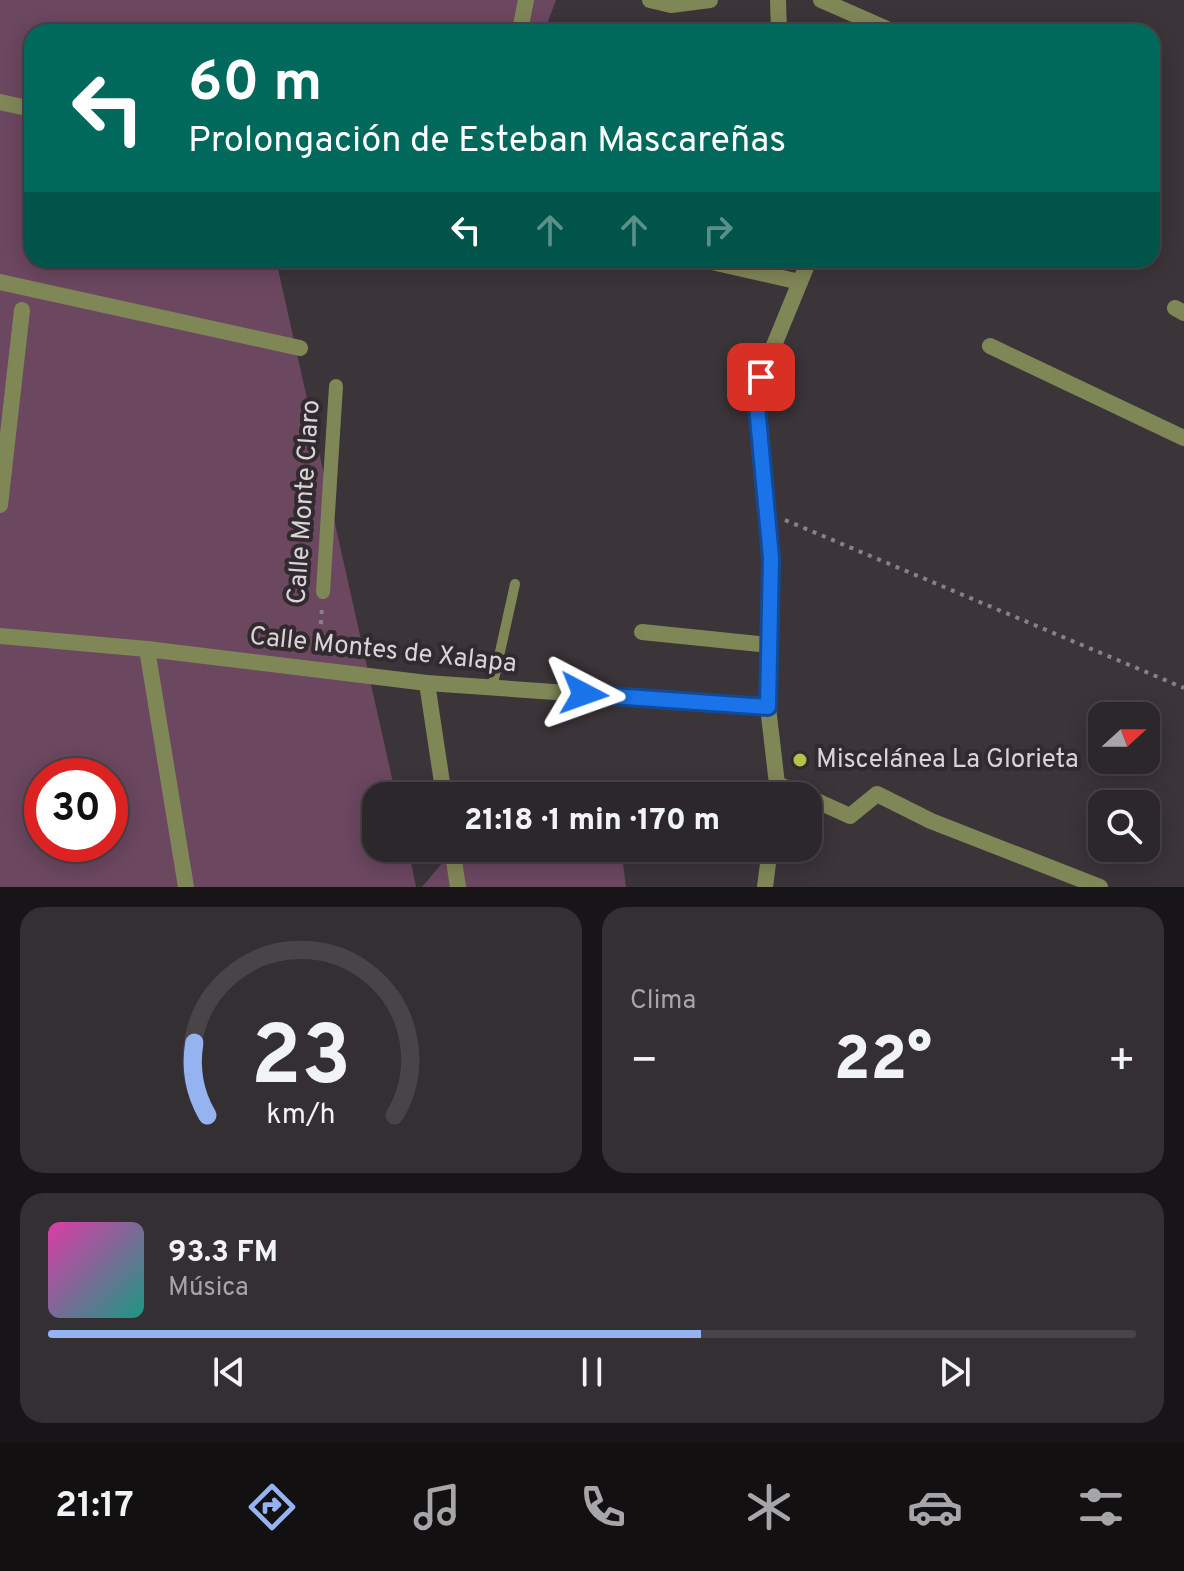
<!DOCTYPE html>
<html lang="es">
<head>
<meta charset="utf-8">
<style>
  :root { --surface:#2c272b; --page:#342f33; --text:#f1f3f6; --muted:#a6a5a9; --line:#484447; --accent:#95b2f1 }
  body { margin:0; font-family:Overpass,sans-serif; background:var(--page); color:var(--text); height:100vh; display:flex; flex-direction:column; font-size:30px; white-space:nowrap }
  * { box-sizing:border-box; margin:0 }
  p { font-size:26px; color:var(--muted) }
  .icon { flex:none; width:44px; height:44px; fill:none; stroke:currentColor; stroke-width:2; stroke-linecap:round; stroke-linejoin:round }
  .map { position:relative; height:887px; overflow:hidden }
  .sheet { display:flex; flex-direction:column; gap:20px; padding:20px; background:#181518; flex:1 }
  .sheet>* { flex:none }
  .banner { position:absolute; left:24px; top:24px; width:1136px; height:244px; border-radius:24px; box-shadow:0 4px 20px #0003,0 0 0 2px var(--line); background:#00695c; color:#fff; overflow:hidden }
  .needle { width:52px; rotate:69deg }
  .fabs { position:absolute; left:1088px; top:702px; display:grid; gap:16px }
  .fabs a { display:grid; place-items:center; width:72px; height:72px; border-radius:16px; background:var(--surface); box-shadow:0 4px 20px #0003,0 0 0 2px var(--line); font-size:40px }
  .speed { position:absolute; left:24px; top:758px; display:flex; gap:16px; font-size:40px; font-weight:700; text-align:center }
  .speed>* { display:grid; place-content:center; width:104px; height:104px; border-radius:50%; background:var(--surface); box-shadow:0 4px 20px #0003,0 0 0 2px var(--line); line-height:1 }
  .speed .limit { border:12px solid #d22; background:#fff; color:#111 }
  .pin { position:absolute; display:grid; place-items:center; width:68px; height:68px; color:#fff; margin:-34px; border-radius:16px; box-shadow:0 4px 12px #0006 }
  .me { position:absolute; width:88px; margin:-44px; rotate:94deg; stroke-linejoin:round; filter:drop-shadow(0 0 6px #0008) }
  .turn { display:flex; align-items:center; gap:28px; height:168px; padding:0 32px; font-size:36px }
  .turn .icon { width:104px; height:104px; stroke-width:2.5 }
  .turn b { display:block; font-size:56px; line-height:68px }
  .lanes { display:flex; align-items:center; height:76px; padding:0 32px; background:#0003; justify-content:center; gap:40px; direction:ltr }
  .lanes .off { opacity:.35 }
  .big { font-size:60px; font-weight:800; line-height:1.1 }
  .sheet .widget { flex:1; display:flex; flex-direction:column; justify-content:center; gap:12px; min-width:0; padding:0 28px; border-radius:24px; background:var(--page) }
  .sheet .dial { align-items:center; gap:0 }
  .dial svg { height:208px; overflow:visible; fill:none; stroke:var(--line); stroke-width:7; stroke-linecap:round; text-anchor:middle }
  .dial text { fill:var(--text); stroke:none }
  .song { display:flex; align-items:center; gap:24px }
  .cover { width:96px; height:96px; border-radius:12px; background:linear-gradient(135deg,hsl(320 70% 55%),hsl(170 70% 35%)) }
  .played { height:8px; border-radius:4px; background:linear-gradient(90deg,var(--accent) 60%,var(--line) 60%) }
  .keys { display:flex; justify-content:space-around; direction:ltr }
  .heat { display:flex; justify-content:space-between; align-items:center; font-size:44px; direction:ltr }
  .sheet .tiles { flex:1; display:grid; gap:20px; grid-template-columns:1fr 1fr }
  .widget:last-child { grid-column:span 2 }
  .trip { position:absolute; left:362px; top:782px; width:460px; height:80px; border-radius:24px; background:var(--surface); box-shadow:0 4px 20px #0003,0 0 0 2px var(--line); font-weight:800; line-height:80px; text-align:center }
  .tabs { display:flex; height:128px; justify-content:space-around; align-items:center; background:#121011; color:var(--muted) }
  .tabs .icon { width:56px; height:56px }
  .tabs .on { color:var(--accent) }
  .tabs b { font-size:36px; color:var(--text) }
  .map>svg:first-child { display:block }
  .green { fill:#6b4760; fill-rule:evenodd }
  .lines { fill:none; stroke-linecap:round; stroke-linejoin:round }
  .path { stroke:#888286; stroke-width:4; stroke-dasharray:4 6; stroke-linecap:butt }
  .service { stroke:#808757; stroke-width:10 }
  .pedestrian { stroke:#808757; stroke-width:14 }
  .minor { stroke:#808757; stroke-width:16 }
  .route-casing { stroke:#114b97; stroke-width:20 }
  .route { stroke:#1a73e8; stroke-width:14 }
  .poi-dot { fill:#b5c24a; stroke:#312a2e; stroke-width:3 }
  .labels { text-anchor:middle; dominant-baseline:central; stroke-width:8; stroke-linejoin:round; paint-order:stroke }
  .street-label { font-size:26px; fill:#d9d4d7; stroke:#312a2e }
  .poi-label { font-size:26px; fill:#d9d4d7; stroke:#312a2e; text-anchor:start }
</style>
</head>
<body>
<div class="map">
<svg width="1184" height="887" viewBox="0 0 1184 887">
  <rect width="100%" height="100%" fill="#3b3439"/>
  <g class="green">
    <path d="M0,0h556l-12,32h-512v228h244l120,536h-20v52h32l8,39h-416zM42,776h68v68h-68z"/>
    <path d="M455,848h166l5,39h-204z"/>
  </g>
  <g class="lines">
    <g class="path">
      <path d="M785,520l399,168"/>
      <path d="M319,654l3,-47"/>
    </g>
    <path class="service" d="M492,688l23,-104"/>
    <path class="pedestrian" d="M323,592l13,-206"/>
    <g class="minor">
      <path d="M650,0l21,5 39,-5"/>
      <path d="M778,0l1,32"/>
      <path d="M821,0l73,32"/>
      <path d="M520,30l6,-30"/>
      <path d="M0,102l32,7"/>
      <path d="M703,260l97,22"/>
      <path d="M0,282l300,66"/>
      <path d="M1175,308l9,5"/>
      <path d="M990,346l194,92"/>
      <path d="M0,505l22,-195"/>
      <path d="M642,632l127,13"/>
      <path d="M0,636l147,13 280,34 341,24"/>
      <path d="M147,649l39,238"/>
      <path d="M427,683l17,113"/>
      <path d="M777,784l30,12"/>
      <path d="M776,796l1,-12 -9,-77 3,-149 -15,-162 5,-19 48,-117"/>
      <path d="M808,797l42,19 27,-22 54,27 169,66"/>
      <path d="M452,848l6,39"/>
      <path d="M765,887l5,-39"/>
    </g>
  </g>
  <g class="lines">
    <defs>
      <path id="route" d="M584,694l184,13 3,-149 -15,-162 5,-19"/>
    </defs>
    <use href="#route" class="route-casing"/>
    <use href="#route" class="route"/>
  </g>
  <circle class="poi-dot" cx="800" cy="760" r="8"/>
  <g class="labels">
    <g class="street-label">
      <text transform="translate(305 502) rotate(-86)">Calle Monte Claro</text>
      <text transform="translate(383 651) rotate(6)">Calle Montes de Xalapa</text>
    </g>
    <g class="poi-label">
      <text x="816" y="760">Miscelánea La Glorieta</text>
    </g>
  </g>
</svg>
<div class="fabs">
<a><svg class="needle" viewBox="-14 -14 28 28"><path d="M0-13l5 13h-10z" fill="#e53935"/><path d="M0 13l5-13h-10z" fill="#a6a5a9"/></svg></a>
<a><svg class="icon" aria-label="search" viewBox="0 0 24 24"><circle cx="10" cy="10" r="6"/><path d="M15 15l6 6"/></svg></a>
</div>
<div class="speed"><div class="limit">30</div></div>
<div class="pin" style="left:761px;top:377px;background:#d93025"><svg class="icon" aria-label="arrive" viewBox="0 0 24 24"><path d="M6 21V4h12l-3 4 3 4H6"/></svg></div>
<svg class="me" style="left:584px;top:694px" viewBox="-20 -20 40 40"><path d="M0-17L14 15 0 8-14 15z" fill="#1a73e8" stroke="#fff" stroke-width="4"/></svg>
<div class="trip">21:18 · 1 min · 170 m</div>
<div class="banner">
<div class="turn"><svg class="icon" aria-label="left" viewBox="0 0 24 24"><path d="M17 20v-9H6M10 6l-5 5 5 5"/></svg><div><b>60 m</b>Prolongación de Esteban Mascareñas</div></div>
<div class="lanes"><svg class="icon" aria-label="left" viewBox="0 0 24 24"><path d="M17 20v-9H6M10 6l-5 5 5 5"/></svg><svg class="icon off" aria-label="ahead" viewBox="0 0 24 24"><path d="M12 20V5M6 11l6-6 6 6"/></svg><svg class="icon off" aria-label="ahead" viewBox="0 0 24 24"><path d="M12 20V5M6 11l6-6 6 6"/></svg><svg class="icon off" aria-label="right" viewBox="0 0 24 24"><path d="M7 20v-9h11M14 6l5 5-5 5"/></svg></div>
</div>
</div>
<section class="sheet">
<div class="tiles">
<div class="widget dial"><svg viewBox="0 0 100 80">
<path d="M14 69A42 42 0 1 1 86 69"/>
<path d="M14 69A42 42 0 0 1 9 41" stroke="#95b2f1"/>
<text x="50" y="56" font-size="32" font-weight="700">23</text>
<text x="50" y="72" font-size="11">km/h</text>
</svg></div>
<div class="widget"><p>Clima</p>
<div class="heat"><a>−</a><b class="big">22°</b><a>+</a></div>
</div>
<div class="widget">
<div class="song"><i class="cover"></i><div><b>93.3 FM</b><p>Música</p></div></div>
<div class="played"></div>
<div class="keys"><svg class="icon" aria-label="previous" viewBox="0 0 24 24"><path d="M18 5L8 12l10 7zM5 5v14"/></svg><svg class="icon" aria-label="pause" viewBox="0 0 24 24"><path d="M8 5v14M16 5v14"/></svg><svg class="icon" aria-label="next" viewBox="0 0 24 24"><path d="M6 5l10 7-10 7zM19 5v14"/></svg></div>
</div>
</div>
</section>
<nav class="tabs">
<b>21:17</b>
<svg class="icon on" aria-label="directions" viewBox="0 0 24 24"><path d="M12 3l9 9-9 9-9-9zM9 14v-3h6M13 9l2 2-2 2"/></svg>
<svg class="icon" aria-label="music" viewBox="0 0 24 24"><path d="M9 18V5l10-2v13"/><circle cx="6" cy="18" r="3"/><circle cx="16" cy="16" r="3"/></svg>
<svg class="icon" aria-label="phone" viewBox="0 0 24 24"><path d="M5 4h4l2 5-3 2q2 4 5 5l2-3 5 2v4C11 20 4 13 5 4z"/></svg>
<svg class="icon" aria-label="climate" viewBox="0 0 24 24"><path d="M12 3v18M4 7l16 10M4 17L20 7"/></svg>
<svg class="icon" aria-label="car" viewBox="0 0 24 24"><path d="M5 17H2v-5l4-1 3-4h7l3 4 3 1v5h-3M9 17h6M6 11h13"/><circle cx="7" cy="17" r="2"/><circle cx="17" cy="17" r="2"/></svg>
<svg class="icon" aria-label="filters" viewBox="0 0 24 24"><path d="M4 7h16M4 17h16"/><circle cx="9" cy="7" r="2"/><circle cx="15" cy="17" r="2"/></svg>
</nav>
</body>
</html>
